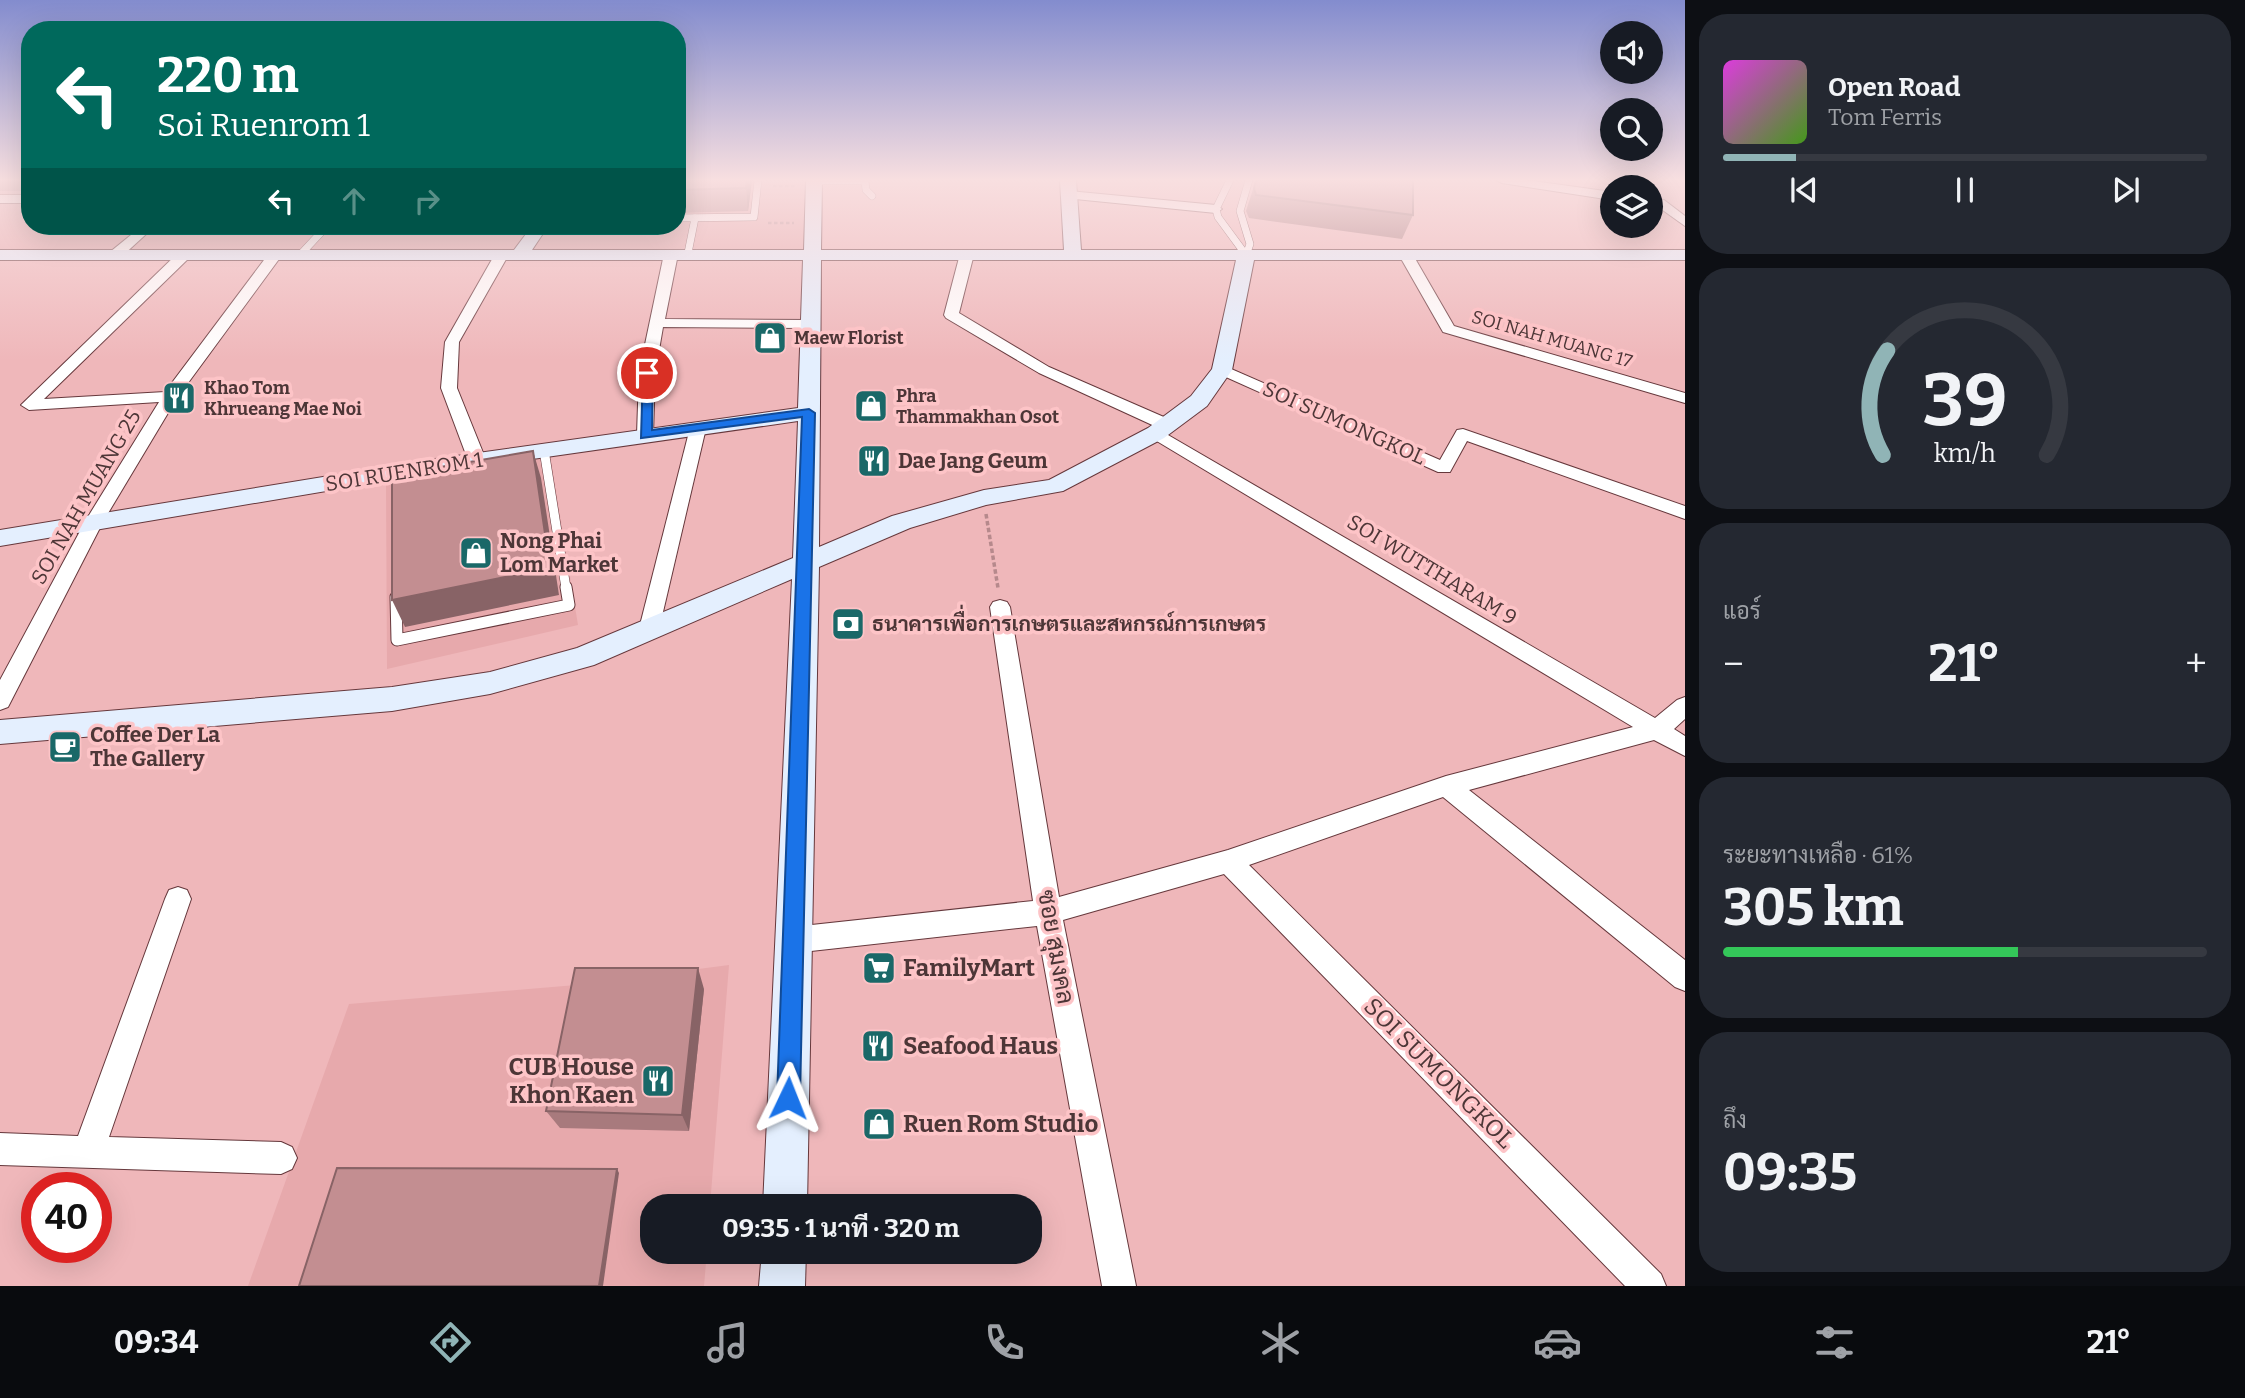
<!DOCTYPE html>
<html lang="th">
<head>
<meta charset="utf-8">
<style>
  :root { --surface:#171b24; --page:#242831; --text:#f1f3f6; --muted:#9ea1a6; --line:#363941; --accent:#90b4b6 }
  body { margin:0; font-family:Bitter,Sarabun,serif; background:var(--page); color:var(--text); height:100vh; display:flex; flex-direction:column; font-size:26px; white-space:nowrap }
  * { box-sizing:border-box; margin:0 }
  p { font-size:23px; color:var(--muted) }
  .icon { flex:none; width:38px; height:38px; fill:none; stroke:currentColor; stroke-width:2; stroke-linecap:round; stroke-linejoin:round }
  .map { position:relative; flex:1; overflow:hidden }
  .side { display:flex; flex-direction:column; gap:14px; padding:14px; background:#0d0f14; width:560px }
  .side>* { flex:none }
  .banner { position:absolute; left:21px; top:21px; width:665px; height:214px; border-radius:28px; box-shadow:0 7px 28px #0002; background:#00695c; color:#fff; overflow:hidden }
  .controls { position:absolute; left:1600px; top:21px; display:grid; gap:14px }
  .controls a { display:grid; place-items:center; width:63px; height:63px; border-radius:50%; background:var(--surface); box-shadow:0 7px 28px #0002; font-size:35px }
  .speed { position:absolute; left:21px; top:1172px; display:flex; gap:14px; font-size:35px; font-weight:700; text-align:center }
  .speed>* { display:grid; place-content:center; width:91px; height:91px; border-radius:50%; background:var(--surface); box-shadow:0 7px 28px #0002; line-height:1 }
  .speed .limit { border:10px solid #d22; background:#fff; color:#111 }
  .pin { position:absolute; display:grid; place-items:center; width:60px; height:60px; color:#fff; margin:-30px; border:4px solid #fff; border-radius:50%; box-shadow:0 2px 7px #0007 }
  .me { position:absolute; width:77px; margin:-38px; rotate:2deg; stroke-linejoin:round; filter:drop-shadow(0 0 5px #0008) }
  .turn { display:flex; align-items:center; gap:24px; height:147px; padding:0 21px; font-size:32px }
  .turn .icon { width:91px; height:91px; stroke-width:2.5 }
  .turn b { display:block; font-size:49px; line-height:60px }
  .lanes { display:flex; align-items:center; height:66px; padding:0 21px; background:#0003; justify-content:center; gap:35px; direction:ltr }
  .lanes .off { opacity:.35 }
  .big { font-size:52px; font-weight:700; line-height:1.1 }
  .side .card { flex:1; display:flex; flex-direction:column; justify-content:center; gap:10px; min-width:0; padding:0 24px; border-radius:28px; background:var(--page) }
  .side .dial { align-items:center; gap:0 }
  .dial svg { height:182px; overflow:visible; fill:none; stroke:var(--line); stroke-width:7; stroke-linecap:round; text-anchor:middle }
  .dial text { fill:var(--text); stroke:none }
  .song { display:flex; align-items:center; gap:21px }
  .cover { width:84px; height:84px; border-radius:10px; background:linear-gradient(135deg,hsl(300 70% 55%),hsl(100 70% 35%)) }
  .played { height:7px; border-radius:4px; background:linear-gradient(90deg,var(--accent) 15%,var(--line) 15%) }
  .keys { display:flex; justify-content:space-around; direction:ltr }
  .heat { display:flex; justify-content:space-between; align-items:center; font-size:38px; direction:ltr }
  .charge { height:10px; border-radius:5px; background:linear-gradient(90deg,#34c759 61%,var(--line) 0) }
  .trip { position:absolute; left:640px; top:1194px; width:402px; height:70px; border-radius:28px; background:var(--surface); box-shadow:0 7px 28px #0002; font-weight:700; line-height:70px; text-align:center }
  .menu { display:flex; height:112px; justify-content:space-around; align-items:center; background:#090b0e; color:var(--muted) }
  .menu .icon { width:49px; height:49px }
  .menu .active { color:var(--accent) }
  .menu b { font-size:32px; color:var(--text) }
  main { display:flex; flex:1; min-height:0 }
  .map>svg:first-child { display:block }
  .built { fill:#e7a9ac }
  .lines { fill:none; stroke-linecap:round; stroke-linejoin:round }
  .lane-far2-casing { stroke:#66383c; stroke-width:8 }
  .lane-far1-casing { stroke:#66383c; stroke-width:10 }
  .lane-casing { stroke:#66383c; stroke-width:13 }
  .street-casing { stroke:#66383c; stroke-width:2 }
  .secondary-casing { stroke:#66383c; stroke-width:2 }
  .path-far1 { stroke:#b6898c; stroke-width:2.5; stroke-dasharray:3.5 2.5; stroke-linecap:butt }
  .path { stroke:#b6898c; stroke-width:3.5; stroke-dasharray:4.5 2.5; stroke-linecap:butt }
  .lane-far2 { stroke:#fff; stroke-width:7 }
  .lane-far1 { stroke:#fff; stroke-width:9 }
  .lane { stroke:#fff; stroke-width:11 }
  .street { fill:#fff; fill-rule:evenodd }
  .secondary { fill:#e4effe; fill-rule:evenodd }
  .wall { fill:#a87a7d }
  .shaded-wall { fill:#886366 }
  .building { fill:#c38e91; stroke:#886366; stroke-width:2 }
  .route { fill:#1a73e8; stroke:#114b97; stroke-width:2 }
  .labels { text-anchor:middle; dominant-baseline:central; stroke-width:7; stroke-linejoin:round; paint-order:stroke }
  .far-poi-label { font-size:18px; font-weight:bold; fill:#4d3637; stroke:#fdc4c7; text-anchor:start }
  .far-street-label { font-size:18px; fill:#4d3637; stroke:#fdc4c7 }
  .street-label { font-size:21px; fill:#4d3637; stroke:#fdc4c7 }
  .poi-label { font-size:21px; font-weight:bold; fill:#4d3637; stroke:#fdc4c7; text-anchor:start }
  .near-street-label { font-size:24px; fill:#4d3637; stroke:#fdc4c7 }
  .near-poi-label { font-size:24px; font-weight:bold; fill:#4d3637; stroke:#fdc4c7; text-anchor:start }
</style>
</head>
<body>
<main>
<div class="map">
<svg width="1685" height="1286" viewBox="0 0 1685 1286">
  <rect width="100%" height="100%" fill="#efb7ba"/>
  <g class="built">
    <path d="M0,180h30v46h647v-46h137l-1,74 -813,1z"/>
    <path d="M550,454l28,171 -191,44 -1,-188z"/>
    <path d="M729,965l-19,241h-57v45h54l-3,35h-456l101,-282 227,-19z"/>
  </g>
  <g class="lines">
    <defs>
      <g id="lane-far2">
        <path d="M1230,180l-14,29 2,8 28,38"/>
        <path d="M814,181h51l1,9 6,6"/>
        <path d="M677,218l77,-1 4,-37"/>
        <path d="M688,253l7,-35"/>
        <path d="M300,255l27,-29"/>
        <path d="M1246,255l4,-11 -10,-33 9,-31"/>
      </g>
      <path id="lane-far1" d="M544,450l22,138"/>
      <path id="lane" d="M396,597l1,43 172,-35 -3,-18"/>
      <g id="street">
        <path d="M1496,180h30l86,12v8l-110,-17z"/>
        <path d="M1069,191l147,14 6,4 -6,4 -151,-15v-6z"/>
        <rect x="0" y="195" width="30" height="8"/>
        <path d="M1650,198l14,2 21,16v10l-28,-20h-7z"/>
        <path d="M142,226h13l-35,32h-10v-6z"/>
        <path d="M502,250l7,4 -50,88 -2,46 29,72 -9,5 -9,-5 -27,-72 4,-46 50,-88z"/>
        <path d="M671,250l7,4 -13,65 146,1 7,4 -7,4 -148,-1 -8,46 -2,62 -8,5 -8,-5 2,-62 25,-119z"/>
        <path d="M967,250l7,4 -15,59 90,54 124,54 2,4 -2,4h-12l-122,-56 -93,-55 -2,-3 16,-61z"/>
        <path d="M184,251l5,1v6l-145,141 121,-7 105,-140h10l2,3 -105,143 -73,122 -96,187 -8,3v-30l86,-160 73,-118 -130,8 -8,-5 158,-153z"/>
        <path d="M1406,251l7,4 41,71 231,67v10l-242,-71 -44,-77z"/>
        <path d="M1222,365l218,95 17,-30 6,-1 222,77v13l-218,-78 -17,31h-12l-221,-99 -3,-3z"/>
        <path d="M698,423l8,5 -47,201 -3,5 -7,3 -7,-3 -3,-5 51,-201z"/>
        <path d="M1156,428l499,290 22,-18 8,-3v22l-11,10 11,7v20l-31,-16 -185,50 216,170v31l-10,-4 -232,-190 -194,68 412,409 5,12h-41l-401,-412 -161,46 73,366h-34l-65,-360 -244,27 -10,-4 -4,-9 4,-9 10,-4 240,-26 -43,-294 3,-5 7,-2 7,2 3,5 49,290 169,-47 218,-74 187,-49 -483,-290 -2,-4z"/>
        <path d="M178,887l9,3 4,9 -82,238 172,5 11,5 5,11 -5,11 -11,5 -281,-9v-32l78,3 87,-237 4,-9z"/>
      </g>
      <g id="secondary">
        <path d="M806,180h16l-1,70h243l-4,-70h16l5,70h604v10h-431l-22,110 -25,36 -43,32 -101,53 -77,14 -76,23 -91,39 -12,639h-44l29,-627 -198,86 -104,29 -98,17 -392,33v-24l392,-33 98,-15 87,-24 216,-90 5,-137 -377,54 -421,71v-16l421,-69 377,-53 5,-148h-803v-10h514l18,-24h16l-16,24h272zM821,260h415l-24,109 -21,27 -43,32 -99,52 -65,10 -92,26 -73,31z"/>
        <path d="M762,1251h44l-1,35h-46z"/>
      </g>
    </defs>
    <use href="#lane-far2" class="lane-far2-casing"/>
    <use href="#lane-far1" class="lane-far1-casing"/>
    <use href="#lane" class="lane-casing"/>
    <use href="#street" class="street-casing"/>
    <use href="#secondary" class="secondary-casing"/>
    <g class="path-far1">
      <path d="M773,186h23"/>
      <path d="M768,223h26"/>
    </g>
    <path class="path" d="M986,514l12,74"/>
    <use href="#lane-far2" class="lane-far2"/>
    <use href="#lane-far1" class="lane-far1"/>
    <use href="#lane" class="lane"/>
    <use href="#street" class="street"/>
    <use href="#secondary" class="secondary"/>
  </g>
  <g class="wall">
    <rect x="0" y="180" width="30" height="11"/>
    <path d="M677,180h75l-4,31 -71,2z"/>
    <path d="M1256,180l157,35 -11,24 -153,-21 -3,-7z"/>
    <path d="M704,989l-15,142 -129,-3 -14,-17z"/>
  </g>
  <g class="shaded-wall">
    <path d="M747,180h5l-4,31 -2,-23z"/>
    <path d="M533,451l8,27 18,117 -154,32 -13,-27z"/>
    <path d="M698,968l6,21 -15,142 -7,-16z"/>
    <path d="M617,1169l2,4 -16,113h-4z"/>
  </g>
  <g class="building">
    <path d="M677,180h70l-1,8 -69,2z"/>
    <path d="M1256,180h157v35l-157,-20 -2,-7z"/>
    <path d="M533,451l17,117 -158,32v-122l2,-3z"/>
    <path d="M575,968h123l-16,147 -136,-4z"/>
    <path d="M337,1168l280,1 -18,117h-300z"/>
  </g>
  <linearGradient id="sky" x2="0" y2="1"><stop stop-color="#838cce"/><stop offset="0.5" stop-color="#f8dfe0"/><stop offset="1" stop-color="#f8dfe0" stop-opacity="0"/></linearGradient>
  <rect width="1685" height="360" fill="url(#sky)"/>
  <path class="route" d="M643,370l10,3 -1,57 157,-21 6,4 -15,685 -4,8 -8,3 -8,-3 -3,-8 25,-681 -161,21z"/>
  <defs>
    <symbol id="shop-square" viewBox="-11 -11 22 22"><rect x="-9" y="-9" width="18" height="18" rx="4" fill="#1a6868" stroke="#fdc4c7"/><path d="M-5-2.5h2.3a2.7 3.5 0 0 1 5.4 0H5L5.5 6h-11ZM-1.5-2.5h3a1.5 2.3 0 0 0-3 0Z" fill="#fff"/></symbol>
    <symbol id="restaurant-square" viewBox="-11 -11 22 22"><rect x="-9" y="-9" width="18" height="18" rx="4" fill="#1a6868" stroke="#fdc4c7"/><path d="M-5-6h1v4h1v-4h1v4h1v-4h1v5L-1.5 .5V6h-2V.5L-5-1ZM5-6V6H3V1.5H1.5Q1.5-4 5-6Z" fill="#fff"/></symbol>
    <symbol id="bank-square" viewBox="-11 -11 22 22"><rect x="-9" y="-9" width="18" height="18" rx="4" fill="#1a6868" stroke="#fdc4c7"/><path d="M-6-4H6V4H-6ZM0-2.3a2.3 2.3 0 1 0 0 4.6a2.3 2.3 0 1 0 0-4.6Z" fill="#fff"/></symbol>
    <symbol id="cafe-square" viewBox="-11 -11 22 22"><rect x="-9" y="-9" width="18" height="18" rx="4" fill="#1a6868" stroke="#fdc4c7"/><path d="M-5.5-4.5H6V0H3Q3 3.5 0 3.5H-2.5Q-5.5 3.5-5.5 0ZM3-3.2v2h1.7v-2ZM-6 4.5H4V6H-6Z" fill="#fff"/></symbol>
    <symbol id="supermarket-square" viewBox="-11 -11 22 22"><rect x="-9" y="-9" width="18" height="18" rx="4" fill="#1a6868" stroke="#fdc4c7"/><path d="M-6-5.5h2.5l.6 2H6L4.5 2H-2.5L-4.4-4H-6ZM-1.5 3.2a1.3 1.3 0 1 0 .1 0ZM3 3.2a1.3 1.3 0 1 0 .1 0Z" fill="#fff"/></symbol>
  </defs>
  <g fill-rule="evenodd">
    <use href="#shop-square" x="751" y="319" width="38" height="38"/>
    <use href="#restaurant-square" x="160" y="379" width="38" height="38"/>
    <use href="#shop-square" x="852" y="387" width="38" height="38"/>
    <use href="#restaurant-square" x="855" y="442" width="38" height="38"/>
    <use href="#shop-square" x="457" y="534" width="38" height="38"/>
    <use href="#bank-square" x="829" y="605" width="38" height="38"/>
    <use href="#cafe-square" x="46" y="728" width="38" height="38"/>
    <use href="#supermarket-square" x="860" y="949" width="38" height="38"/>
    <use href="#restaurant-square" x="859" y="1027" width="38" height="38"/>
    <use href="#restaurant-square" x="639" y="1062" width="38" height="38"/>
    <use href="#shop-square" x="860" y="1105" width="38" height="38"/>
  </g>
  <g class="labels">
    <g class="far-poi-label">
      <text x="794" y="338">Maew Florist</text>
      <text x="204" y="388">Khao Tom<tspan x="204" dy="21">Khrueang Mae Noi</tspan></text>
      <text x="896" y="396">Phra<tspan x="896" dy="21">Thammakhan Osot</tspan></text>
    </g>
    <g class="far-street-label">
      <text transform="translate(1552 339) rotate(16)">SOI NAH MUANG 17</text>
    </g>
    <g class="street-label">
      <text transform="translate(1344 423) rotate(24)">SOI SUMONGKOL</text>
      <text transform="translate(404 472) rotate(-9)">SOI RUENROM 1</text>
      <text transform="translate(86 497) rotate(-60)">SOI NAH MUANG 25</text>
      <text transform="translate(1432 570) rotate(31)">SOI WUTTHARAM 9</text>
    </g>
    <g class="poi-label">
      <text x="898" y="461">Dae Jang Geum</text>
      <text x="500" y="541">Nong Phai<tspan x="500" dy="24">Lom Market</tspan></text>
      <text x="872" y="624">ธนาคารเพื่อการเกษตรและสหกรณ์การเกษตร</text>
      <text x="90" y="735">Coffee Der La<tspan x="90" dy="24">The Gallery</tspan></text>
    </g>
    <g class="near-street-label">
      <text transform="translate(1056 947) rotate(80)">ซอย สุมงคล</text>
      <text transform="translate(1439 1073) rotate(45)">SOI SUMONGKOL</text>
    </g>
    <g class="near-poi-label">
      <text x="903" y="968">FamilyMart</text>
      <text x="903" y="1046">Seafood Haus</text>
      <text x="634" y="1067" text-anchor="end">CUB House<tspan x="634" dy="28">Khon Kaen</tspan></text>
      <text x="903" y="1124">Ruen Rom Studio</text>
    </g>
  </g>
</svg>
<div class="controls">
<a><svg class="icon" aria-label="sound" viewBox="0 0 24 24"><path d="M4 9h4l5-4v14l-5-4H4zM17 9q2 3 0 6"/></svg></a>
<a><svg class="icon" aria-label="search" viewBox="0 0 24 24"><circle cx="10" cy="10" r="6"/><path d="M15 15l6 6"/></svg></a>
<a><svg class="icon" aria-label="layers" viewBox="0 0 24 24"><path d="M12 4l9 5-9 5-9-5zM3 14l9 5 9-5"/></svg></a>
</div>
<div class="speed"><div class="limit">40</div></div>
<div class="pin" style="left:647px;top:373px;background:#d93025"><svg class="icon" aria-label="arrive" viewBox="0 0 24 24"><path d="M6 21V4h12l-3 4 3 4H6"/></svg></div>
<svg class="me" style="left:788px;top:1098px" viewBox="-20 -20 40 40"><path d="M0-17L14 15 0 8-14 15z" fill="#1a73e8" stroke="#fff" stroke-width="4"/></svg>
<div class="trip">09:35 · 1 นาที · 320 m</div>
<div class="banner">
<div class="turn"><svg class="icon" aria-label="left" viewBox="0 0 24 24"><path d="M17 20v-9H6M10 6l-5 5 5 5"/></svg><div><b>220 m</b>Soi Ruenrom 1</div></div>
<div class="lanes"><svg class="icon" aria-label="left" viewBox="0 0 24 24"><path d="M17 20v-9H6M10 6l-5 5 5 5"/></svg><svg class="icon off" aria-label="ahead" viewBox="0 0 24 24"><path d="M12 20V5M6 11l6-6 6 6"/></svg><svg class="icon off" aria-label="right" viewBox="0 0 24 24"><path d="M7 20v-9h11M14 6l5 5-5 5"/></svg></div>
</div>
</div>
<section class="side">
<div class="card">
<div class="song"><i class="cover"></i><div><b>Open Road</b><p>Tom Ferris</p></div></div>
<div class="played"></div>
<div class="keys"><svg class="icon" aria-label="previous" viewBox="0 0 24 24"><path d="M18 5L8 12l10 7zM5 5v14"/></svg><svg class="icon" aria-label="pause" viewBox="0 0 24 24"><path d="M8 5v14M16 5v14"/></svg><svg class="icon" aria-label="next" viewBox="0 0 24 24"><path d="M6 5l10 7-10 7zM19 5v14"/></svg></div>
</div>
<div class="card dial"><svg viewBox="0 0 100 80">
<path d="M14 69A42 42 0 1 1 86 69"/>
<path d="M14 69A42 42 0 0 1 16 23" stroke="#90b4b6"/>
<text x="50" y="56" font-size="32" font-weight="700">39</text>
<text x="50" y="72" font-size="11">km/h</text>
</svg></div>
<div class="card"><p>แอร์</p>
<div class="heat"><a>−</a><b class="big">21°</b><a>+</a></div>
</div>
<div class="card"><p>ระยะทางเหลือ · 61%</p><b class="big">305 km</b><div class="charge"></div></div>
<div class="card"><p>ถึง</p><b class="big">09:35</b></div>
</section>
</main>
<nav class="menu">
<b>09:34</b>
<svg class="icon active" aria-label="directions" viewBox="0 0 24 24"><path d="M12 3l9 9-9 9-9-9zM9 14v-3h6M13 9l2 2-2 2"/></svg>
<svg class="icon" aria-label="music" viewBox="0 0 24 24"><path d="M9 18V5l10-2v13"/><circle cx="6" cy="18" r="3"/><circle cx="16" cy="16" r="3"/></svg>
<svg class="icon" aria-label="phone" viewBox="0 0 24 24"><path d="M5 4h4l2 5-3 2q2 4 5 5l2-3 5 2v4C11 20 4 13 5 4z"/></svg>
<svg class="icon" aria-label="climate" viewBox="0 0 24 24"><path d="M12 3v18M4 7l16 10M4 17L20 7"/></svg>
<svg class="icon" aria-label="car" viewBox="0 0 24 24"><path d="M5 17H2v-5l4-1 3-4h7l3 4 3 1v5h-3M9 17h6M6 11h13"/><circle cx="7" cy="17" r="2"/><circle cx="17" cy="17" r="2"/></svg>
<svg class="icon" aria-label="filters" viewBox="0 0 24 24"><path d="M4 7h16M4 17h16"/><circle cx="9" cy="7" r="2"/><circle cx="15" cy="17" r="2"/></svg>
<b>21°</b>
</nav>
</body>
</html>
